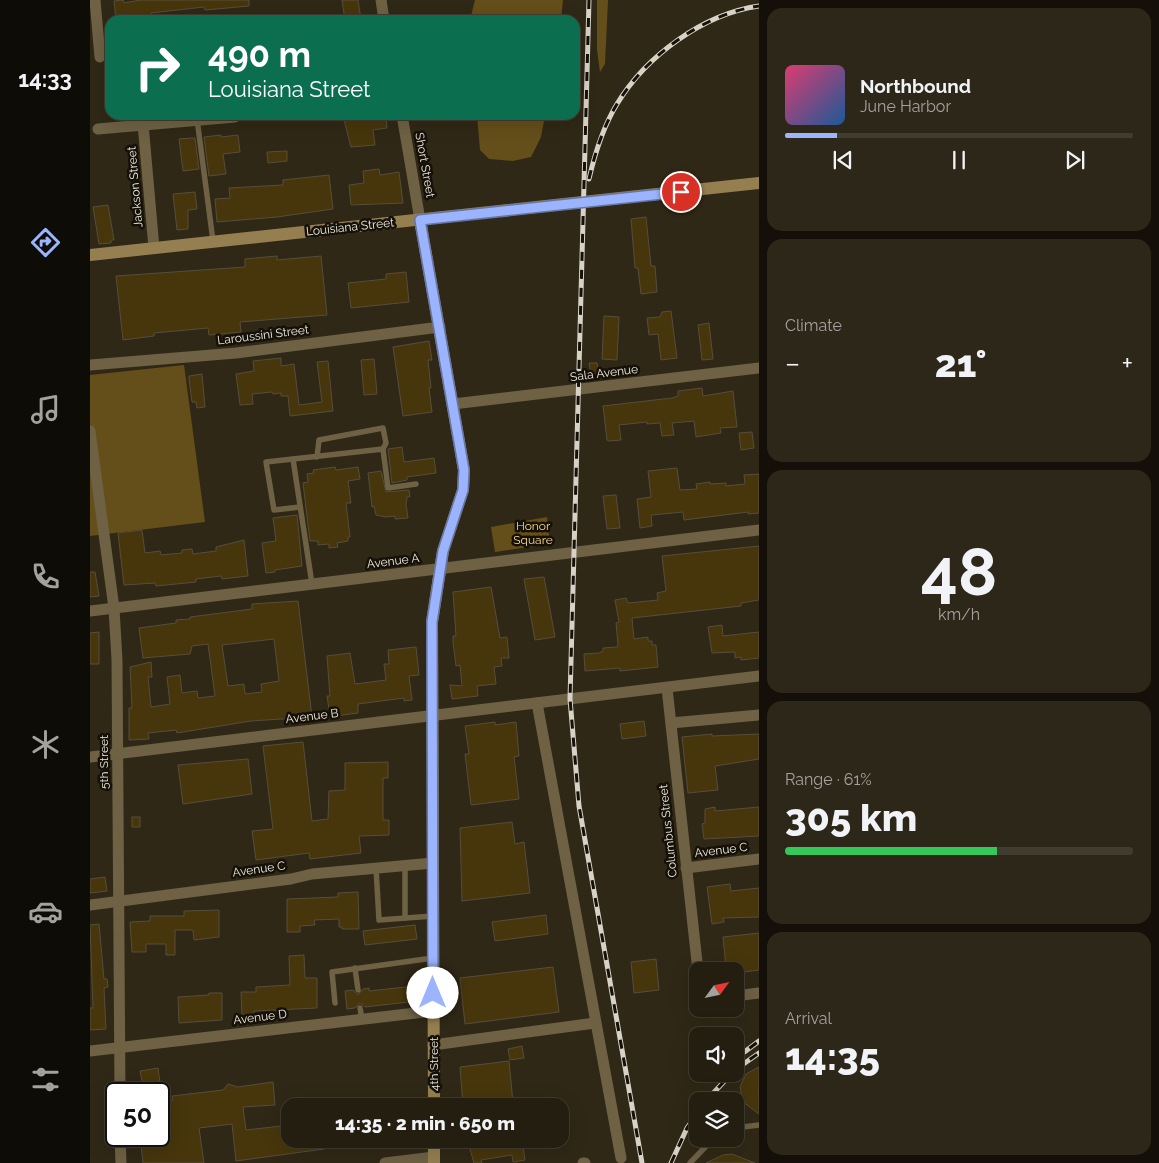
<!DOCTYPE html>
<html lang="en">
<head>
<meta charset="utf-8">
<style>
  :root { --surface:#241e10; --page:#2c2719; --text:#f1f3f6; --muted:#a3a29f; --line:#413c30; --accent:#9bb4fd }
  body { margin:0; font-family:Raleway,sans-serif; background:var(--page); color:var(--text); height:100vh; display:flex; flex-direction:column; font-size:19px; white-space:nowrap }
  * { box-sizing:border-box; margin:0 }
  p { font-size:16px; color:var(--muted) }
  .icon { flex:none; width:28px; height:28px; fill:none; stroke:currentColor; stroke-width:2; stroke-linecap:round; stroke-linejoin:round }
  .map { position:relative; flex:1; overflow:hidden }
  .details { display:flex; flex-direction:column; gap:8px; padding:8px; background:#141009; width:400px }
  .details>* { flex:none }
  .guide { position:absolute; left:15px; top:15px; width:475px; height:105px; border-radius:15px; box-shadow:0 5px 20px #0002,0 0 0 1px var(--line); background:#0b6e4f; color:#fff; overflow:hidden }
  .needle { width:32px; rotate:57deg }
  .tools { position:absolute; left:599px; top:962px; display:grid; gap:10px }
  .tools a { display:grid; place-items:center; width:55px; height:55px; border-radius:10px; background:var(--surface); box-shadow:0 5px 20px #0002,0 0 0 1px var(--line); font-size:25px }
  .speed { position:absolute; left:15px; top:1082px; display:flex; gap:10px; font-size:25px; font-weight:700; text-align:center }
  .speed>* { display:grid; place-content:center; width:65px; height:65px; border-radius:50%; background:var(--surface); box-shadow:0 5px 20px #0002,0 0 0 1px var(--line); line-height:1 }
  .speed .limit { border:2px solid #111; border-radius:8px; background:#fff; color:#111 }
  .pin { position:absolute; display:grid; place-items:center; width:42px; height:42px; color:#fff; margin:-21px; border:2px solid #fff; border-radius:50%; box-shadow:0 1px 5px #0007 }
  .me { position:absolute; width:55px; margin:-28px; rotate:0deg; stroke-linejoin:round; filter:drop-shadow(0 0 4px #0008) }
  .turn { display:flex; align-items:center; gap:18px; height:105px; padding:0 20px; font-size:22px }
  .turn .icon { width:65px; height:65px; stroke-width:2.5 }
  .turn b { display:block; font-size:35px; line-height:42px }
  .big { font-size:38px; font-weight:800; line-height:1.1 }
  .details .tile { flex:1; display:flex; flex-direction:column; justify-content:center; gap:8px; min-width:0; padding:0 18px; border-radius:15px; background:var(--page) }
  .details .dial { align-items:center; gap:0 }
  .dial b { font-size:65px; line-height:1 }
  .song { display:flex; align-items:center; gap:15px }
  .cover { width:60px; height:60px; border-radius:8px; background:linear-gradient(135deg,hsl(340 70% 55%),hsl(210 70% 35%)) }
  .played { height:5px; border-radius:2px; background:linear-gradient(90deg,var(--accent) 15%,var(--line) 15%) }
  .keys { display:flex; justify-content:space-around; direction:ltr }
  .heat { display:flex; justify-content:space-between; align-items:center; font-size:28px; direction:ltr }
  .charge { height:8px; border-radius:4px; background:linear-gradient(90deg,#34c759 61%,var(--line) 0) }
  .trip { position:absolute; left:191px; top:1098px; width:288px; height:50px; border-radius:15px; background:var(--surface); box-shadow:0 5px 20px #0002,0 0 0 1px var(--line); font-weight:800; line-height:50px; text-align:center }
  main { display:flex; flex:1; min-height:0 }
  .tabs { display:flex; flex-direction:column; width:90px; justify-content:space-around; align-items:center; background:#0e0c06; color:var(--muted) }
  .tabs .icon { width:35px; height:35px }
  .tabs .on { color:var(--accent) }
  .tabs b { font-size:22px; color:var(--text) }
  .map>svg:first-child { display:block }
  .green { fill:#644e1a }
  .building { fill:#47360c; stroke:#564e3b; fill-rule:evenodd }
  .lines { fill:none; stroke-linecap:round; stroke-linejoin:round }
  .lane { stroke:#6e6144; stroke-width:5.5 }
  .street { stroke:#6e6144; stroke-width:11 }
  .secondary { stroke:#957f51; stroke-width:12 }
  .rail-casing { stroke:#d8d2c6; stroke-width:5 }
  .rail { stroke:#151109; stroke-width:3; stroke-dasharray:9; stroke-linecap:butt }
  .route-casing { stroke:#6575a4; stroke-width:12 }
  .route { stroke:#9bb4fd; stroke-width:9 }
  .labels { text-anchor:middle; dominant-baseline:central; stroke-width:5; stroke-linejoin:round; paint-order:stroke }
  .street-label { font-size:12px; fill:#efe9de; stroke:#151109 }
  .park-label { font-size:12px; fill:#fcd889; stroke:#151109 }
</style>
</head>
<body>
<main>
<nav class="tabs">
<b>14:33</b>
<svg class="icon on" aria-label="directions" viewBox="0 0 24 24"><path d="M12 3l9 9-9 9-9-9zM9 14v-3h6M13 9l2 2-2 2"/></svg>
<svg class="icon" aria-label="music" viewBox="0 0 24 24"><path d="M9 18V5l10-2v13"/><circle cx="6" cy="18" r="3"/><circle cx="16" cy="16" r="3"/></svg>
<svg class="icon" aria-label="phone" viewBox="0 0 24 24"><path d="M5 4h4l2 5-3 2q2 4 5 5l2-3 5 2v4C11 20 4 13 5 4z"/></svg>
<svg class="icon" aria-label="climate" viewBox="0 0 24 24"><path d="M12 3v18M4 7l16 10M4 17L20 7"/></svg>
<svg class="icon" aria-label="car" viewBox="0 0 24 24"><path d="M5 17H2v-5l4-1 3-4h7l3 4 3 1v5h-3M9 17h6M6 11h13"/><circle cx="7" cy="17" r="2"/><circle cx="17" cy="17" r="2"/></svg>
<svg class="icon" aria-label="filters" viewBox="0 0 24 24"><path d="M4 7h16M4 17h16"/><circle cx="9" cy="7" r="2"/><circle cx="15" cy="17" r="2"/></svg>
</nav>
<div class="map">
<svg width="669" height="1163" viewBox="0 0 669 1163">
  <rect width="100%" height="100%" fill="#302816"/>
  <g class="green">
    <path d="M385,0h88l-2,20h-91z"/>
    <path d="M507,0h11l-3,64 -5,8 -3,-22z"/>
    <path d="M387,115h68l-4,22 -10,20 -18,4 -24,-2 -9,-9z"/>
    <path d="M94,365l21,157 -115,14v-161z"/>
    <path d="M457,517l3,27 -55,8 -4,-25z"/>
  </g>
  <g class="building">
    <path d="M33,0l1,3 16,-3h109v6l-44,4 -1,-3 -53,6 1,3 -36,4 -2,-19z"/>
    <path d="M252,0h16l3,20h-16z"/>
    <path d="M296,115l1,13 -14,2 2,15 -24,2 -7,-27z"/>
    <path d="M131,135v2l17,-2 2,17 -17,2 3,20 -17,2 -5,-39z"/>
    <path d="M101,138h4l4,31 -16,2 -4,-32z"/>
    <path d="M197,151v10l-19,2 -1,-11z"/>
    <path d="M289,169l1,6 19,-3 4,31 -52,2 -2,-20 15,-2 -1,-12z"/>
    <path d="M239,175l4,34 -56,8 -60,5 -2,-23 15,-1 -1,-10 54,-3v-5z"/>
    <path d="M105,192l2,17 -9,1v19l-11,1 -4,-36z"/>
    <path d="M18,205l6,35h-3v3l-12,1 -6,-37z"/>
    <path d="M556,217l5,49h4l2,26 -16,2 -3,-26h-3l-4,-49z"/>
    <path d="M187,256v4l44,-4 6,59 -87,7 1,10 -32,3 -1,-7 -54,5v3l-31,4 -7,-64 129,-9v-8z"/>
    <path d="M316,272l3,30 -58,6 -3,-25 38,-4v-5z"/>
    <path d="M581,311l6,47 -16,2 -3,-26 -9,1 -2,-17 13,-1 2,-5z"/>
    <path d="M514,316l15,1 -2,43 -15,-1z"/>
    <path d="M619,323l4,36 -11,1 -4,-35z"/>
    <path d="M339,341l3,19h-4l3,28h-2l3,24 -29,4 -10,-69z"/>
    <path d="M191,358v8l13,-2 5,41 23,-3 -5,-40 11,-1 5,50 -43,5 -2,-20h-7v-3l-8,1 -1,-2 -20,2 1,10 -13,1 -4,-31 18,-3 -1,-10z"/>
    <path d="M284,359l3,35 -13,1 -3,-35z"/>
    <path d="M499,363h8l2,11h-8z"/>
    <path d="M112,374l3,33 -8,1 -1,-6h-4l-3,-23v-3z"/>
    <path d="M612,388l1,8 30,-5 4,36 -17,1 1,5 -25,4 -2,-16 -22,2 2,12 -12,1 -2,-13 -13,1v-2l-28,3 2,15 -12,1 -2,-1 -4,-34 69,-8 6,-2v-5z"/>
    <path d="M662,432l2,16 -13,2 -2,-17z"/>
    <path d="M312,447l2,15 30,-4 2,15 -29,4v3l-15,3 -4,-34z"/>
    <path d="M245,467l1,3 22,-3 2,12 -12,2 3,22h-5l4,34h-2v4l-11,2 1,4 -9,1v-4l-11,1v-4h-8l-7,-58 5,-1 -1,-8 7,-1 -1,-3z"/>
    <path d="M587,468l3,22 17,-1 -1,-5 14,-2v2l16,-1v3l19,-2 -1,-9 15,-1v39l-11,1v-2l-64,8 -1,-8 -32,3 1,11 -12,2 -3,-29 14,-2 -3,-26z"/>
    <path d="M291,471l5,21 23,-2 1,7h-3l-1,8 2,13 -13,1v-3l-9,1 -10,-2 -2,-9 -2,1 -4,-34z"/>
    <path d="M526,495l4,33 -13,1 -4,-33z"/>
    <path d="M207,515l5,51 -27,4v2l-9,1 -4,-30 14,-2 -3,-23z"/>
    <path d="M52,530l3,23 15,-2 1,4 21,-2v-3l10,-1 1,5 23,-3v-4l28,-7 4,36 -26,3 -1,-3 -25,3v3l-40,4 -1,-3 -31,2 -6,-52z"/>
    <path d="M669,546v54l-18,3v3l-109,12 2,21 14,-2v4h4v4h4l2,22 -38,4v-3l-35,3 -1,-17 15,-1 4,-2v-3l14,-1 1,-2 -2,-22 3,-1 -4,-22 11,-2 2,5 30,-3 -1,-7 9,-2 -4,-35z"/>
    <path d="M0,572h5l4,24 -9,1z"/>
    <path d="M454,577l11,60 -20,3 -11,-61z"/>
    <path d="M401,587l9,51 7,-1 2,21h-8l1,8 -8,1 2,17 -19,2 1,10 -26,3 -2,-14 12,1 -2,-21 -4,1 -3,-24v-6h3l-3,-44z"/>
    <path d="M208,601l14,116 -61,4 -74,12 -1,-3 -28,3 1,6 -20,1v-32h3l-2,-41 21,-5 1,15h-4l3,30 19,-3 -3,-27 13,-2 2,18 15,-2 1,7 17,-2 -7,-52 -16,2 -2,8 -47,4 -4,-30 37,-5v-3l14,-1v-2l62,-8v-5zM184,639l5,42 -18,3 1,8 -17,2 -1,-10 -16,2 -6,-41z"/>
    <path d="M632,625l1,11 36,-4v26l-18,2v-3l-6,1v-6l-23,1 -4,-26z"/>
    <path d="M9,632v32h-9v-31z"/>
    <path d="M326,647l3,28 -10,1 3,24 -8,1v-3l-46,6v9l-23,3 -2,-2 -1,-6 -3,1 -2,-13h3l-3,-40 23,-3 5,31 31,-4 -2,-16h5l-1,-14z"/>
    <path d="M554,721l2,15 -24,3 -2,-15z"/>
    <path d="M405,722v3l21,-3 3,34 -5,1 5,42 -48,6 -6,-51h4l-4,-28z"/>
    <path d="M622,734v2l47,-2v25l-44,7 3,24 -30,3 -6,-56z"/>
    <path d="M213,742l9,79 16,-2 1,-28 16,-1v-27l43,-1v16h-5v42h6v15l-30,1 2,17 -51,6 -1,-6 -53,7 -4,-29 21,-2 -10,-83z"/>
    <path d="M158,759l4,35 -69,10 -5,-39z"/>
    <path d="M625,807v4l44,-4v29l-55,3 -2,-15 3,-1v-14z"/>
    <rect x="42" y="817" width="8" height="10"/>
    <path d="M422,822l3,22 9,-2 6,51 -68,8 -2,-73z"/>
    <path d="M15,877l2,14 -17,2v-14z"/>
    <path d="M640,884l1,7 28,-3v29l-36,1 1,4 -12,2 -5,-37z"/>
    <path d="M268,892l1,37h-17v-2h-3v-8l-25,1 1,5 -15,1v6h-13v-33l51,-2v-4z"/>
    <path d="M129,910v27l-25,3 -1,-10h-18v25h-9v-11h-20v8h-14l-2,-30 20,-1v-5h34v-5z"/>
    <path d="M456,915l2,19 -53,7 -3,-19z"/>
    <path d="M9,924l5,55h3l1,8 -4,1 2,41 -16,1v-22h3l-3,-83z"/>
    <path d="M325,925l2,14 -52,6 -2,-14z"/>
    <path d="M669,933v37l-15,2v5l-9,1v-7h-6v-5l-3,1 -3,-30z"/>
    <path d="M214,955l1,23h12v30l-63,3v4h-12l-1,-23h15v-5l34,-2 -1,-29z"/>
    <path d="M566,959l3,31 -25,3 -3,-31z"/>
    <path d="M463,967l6,45 -94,12 -5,-46z"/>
    <path d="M325,986l2,15 -52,6 -5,-4 -5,5 -8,1 -2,-18 8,-1 5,5 5,-6 6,-1v3z"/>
    <path d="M119,993h13v27l-43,3 -1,-26 31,-2z"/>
    <path d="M432,1046l2,12 -14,2 -2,-11z"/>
    <path d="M419,1061l4,42 -50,3 -3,-39z"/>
    <path d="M669,1067v47l-16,-12 -3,-15 6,-13z"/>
    <path d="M68,1068l2,15 -17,2 -3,-14z"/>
    <path d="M183,1082l2,23 -32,2 3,23 44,-5v14h33l1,10 -88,12 -4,-37 -33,4 5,35h-61l-3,-27h19v-34l14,-2 -1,-4 51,-6 5,-6 10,3z"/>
    <path d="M432,1139l3,21 -12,2 -1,-7 -31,5 1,3h-8l-5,-17z"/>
    <path d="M642,1154l23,9h-49l17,-8z"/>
  </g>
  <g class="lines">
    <g class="lane">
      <path d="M107,119l16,122"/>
      <path d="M227,457l2,-17 64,-12 3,15 -3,6"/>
      <path d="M203,459l-27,3 8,48 26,-3"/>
      <path d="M222,584l-19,-125 90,-10 5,39 28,-4"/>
      <path d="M315,866v52"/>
      <path d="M286,868l3,52 54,-4"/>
      <path d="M265,968l3,22"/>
      <path d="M245,1003l-3,-31 101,-14"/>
      <path d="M270,1008l2,11"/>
      <path d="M645,1128l24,-3"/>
      <path d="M600,1163l23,-24"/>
    </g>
    <g class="street">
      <path d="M5,0l5,57"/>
      <path d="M291,0l3,20"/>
      <path d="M312,115l18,105"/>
      <path d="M53,124l11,124"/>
      <path d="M8,129l137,-12"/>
      <path d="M0,365l146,-12 204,-26"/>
      <path d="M363,404l306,-36"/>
      <path d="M0,431l24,177 3,52 3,434"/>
      <path d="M0,611l669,-81"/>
      <path d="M577,688l31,283"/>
      <path d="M447,703l84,455"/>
      <path d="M581,723l88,-8"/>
      <path d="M0,757l669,-81"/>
      <path d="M596,868l73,-9"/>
      <path d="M0,905l201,-26 21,-5 121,-11"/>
      <path d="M645,996l24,-3"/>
      <path d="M343,1045l162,-22"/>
      <path d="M0,1051l343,-40"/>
      <path d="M30,1136l1,27"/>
      <path d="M295,1163l49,-6"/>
      <path d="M493,1163h2"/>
    </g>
    <g class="secondary">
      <path d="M330,220l44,250 -1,20 -20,61 -11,71 2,484"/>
      <path d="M0,255l669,-72"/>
      <path d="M344,1139v24"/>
    </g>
    <defs>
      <g id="rail">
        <path d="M499,0l-19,699 9,107 63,357"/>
        <path d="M499,179c6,-26 14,-52 28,-75 29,-48 86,-90 142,-98"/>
        <path d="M645,1059l24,-18"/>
        <path d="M645,1070l24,-17"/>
        <path d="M616,1101l25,-27"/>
        <path d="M581,1163l16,-35 11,-15"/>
      </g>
    </defs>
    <use href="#rail" class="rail-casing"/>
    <use href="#rail" class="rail"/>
  </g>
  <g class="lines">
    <defs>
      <path id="route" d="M343,993l-1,-371 11,-71 20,-61 1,-20 -44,-250 261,-28"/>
    </defs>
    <use href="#route" class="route-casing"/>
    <use href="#route" class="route"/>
  </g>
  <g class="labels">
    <g class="street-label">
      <text transform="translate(335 165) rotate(80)">Short Street</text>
      <text transform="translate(45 187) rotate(-95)">Jackson Street</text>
      <text transform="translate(260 227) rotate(-6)">Louisiana Street</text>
      <text transform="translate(173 335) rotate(-7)">Laroussini Street</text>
      <text transform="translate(514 373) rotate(-7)">Sala Avenue</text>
      <text transform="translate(303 561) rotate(-7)">Avenue A</text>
      <text transform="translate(222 716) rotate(-7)">Avenue B</text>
      <text transform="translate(14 762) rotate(-90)">5th Street</text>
      <text transform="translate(578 831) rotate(-96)">Columbus Street</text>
      <text transform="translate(631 850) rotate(-7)">Avenue C</text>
      <text transform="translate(169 869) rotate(-8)">Avenue C</text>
      <text transform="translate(170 1017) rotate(-7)">Avenue D</text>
      <text transform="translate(344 1064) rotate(-90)">4th Street</text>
    </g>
    <g class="park-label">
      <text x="443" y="526">Honor<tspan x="443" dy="14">Square</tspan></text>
    </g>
  </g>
</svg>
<div class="tools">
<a><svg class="needle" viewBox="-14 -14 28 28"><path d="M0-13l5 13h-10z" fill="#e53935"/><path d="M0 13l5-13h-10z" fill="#a3a29f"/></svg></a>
<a><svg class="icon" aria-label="sound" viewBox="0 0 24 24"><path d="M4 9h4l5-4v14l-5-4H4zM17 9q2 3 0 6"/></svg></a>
<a><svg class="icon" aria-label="layers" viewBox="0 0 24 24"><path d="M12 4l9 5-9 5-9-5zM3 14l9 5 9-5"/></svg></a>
</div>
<div class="speed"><div class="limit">50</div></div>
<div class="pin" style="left:591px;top:192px;background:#d93025"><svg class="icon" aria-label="arrive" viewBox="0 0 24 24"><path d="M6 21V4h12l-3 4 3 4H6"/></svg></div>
<svg class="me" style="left:343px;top:993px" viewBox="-20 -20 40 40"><circle r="19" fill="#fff"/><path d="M0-13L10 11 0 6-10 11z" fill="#9bb4fd"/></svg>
<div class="trip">14:35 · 2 min · 650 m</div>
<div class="guide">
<div class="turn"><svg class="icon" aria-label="right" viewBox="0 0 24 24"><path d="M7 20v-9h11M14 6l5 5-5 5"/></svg><div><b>490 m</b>Louisiana Street</div></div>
</div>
</div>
<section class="details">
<div class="tile">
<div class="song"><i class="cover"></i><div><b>Northbound</b><p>June Harbor</p></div></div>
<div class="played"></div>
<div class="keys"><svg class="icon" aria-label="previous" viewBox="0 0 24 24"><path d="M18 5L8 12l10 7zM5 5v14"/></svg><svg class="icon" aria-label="pause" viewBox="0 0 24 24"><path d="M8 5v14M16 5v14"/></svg><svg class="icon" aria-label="next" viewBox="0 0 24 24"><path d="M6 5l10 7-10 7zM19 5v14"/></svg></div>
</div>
<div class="tile"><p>Climate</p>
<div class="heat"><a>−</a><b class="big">21°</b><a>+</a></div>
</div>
<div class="tile dial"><b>48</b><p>km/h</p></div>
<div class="tile"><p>Range · 61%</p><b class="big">305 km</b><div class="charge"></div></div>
<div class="tile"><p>Arrival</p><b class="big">14:35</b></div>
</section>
</main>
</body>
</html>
